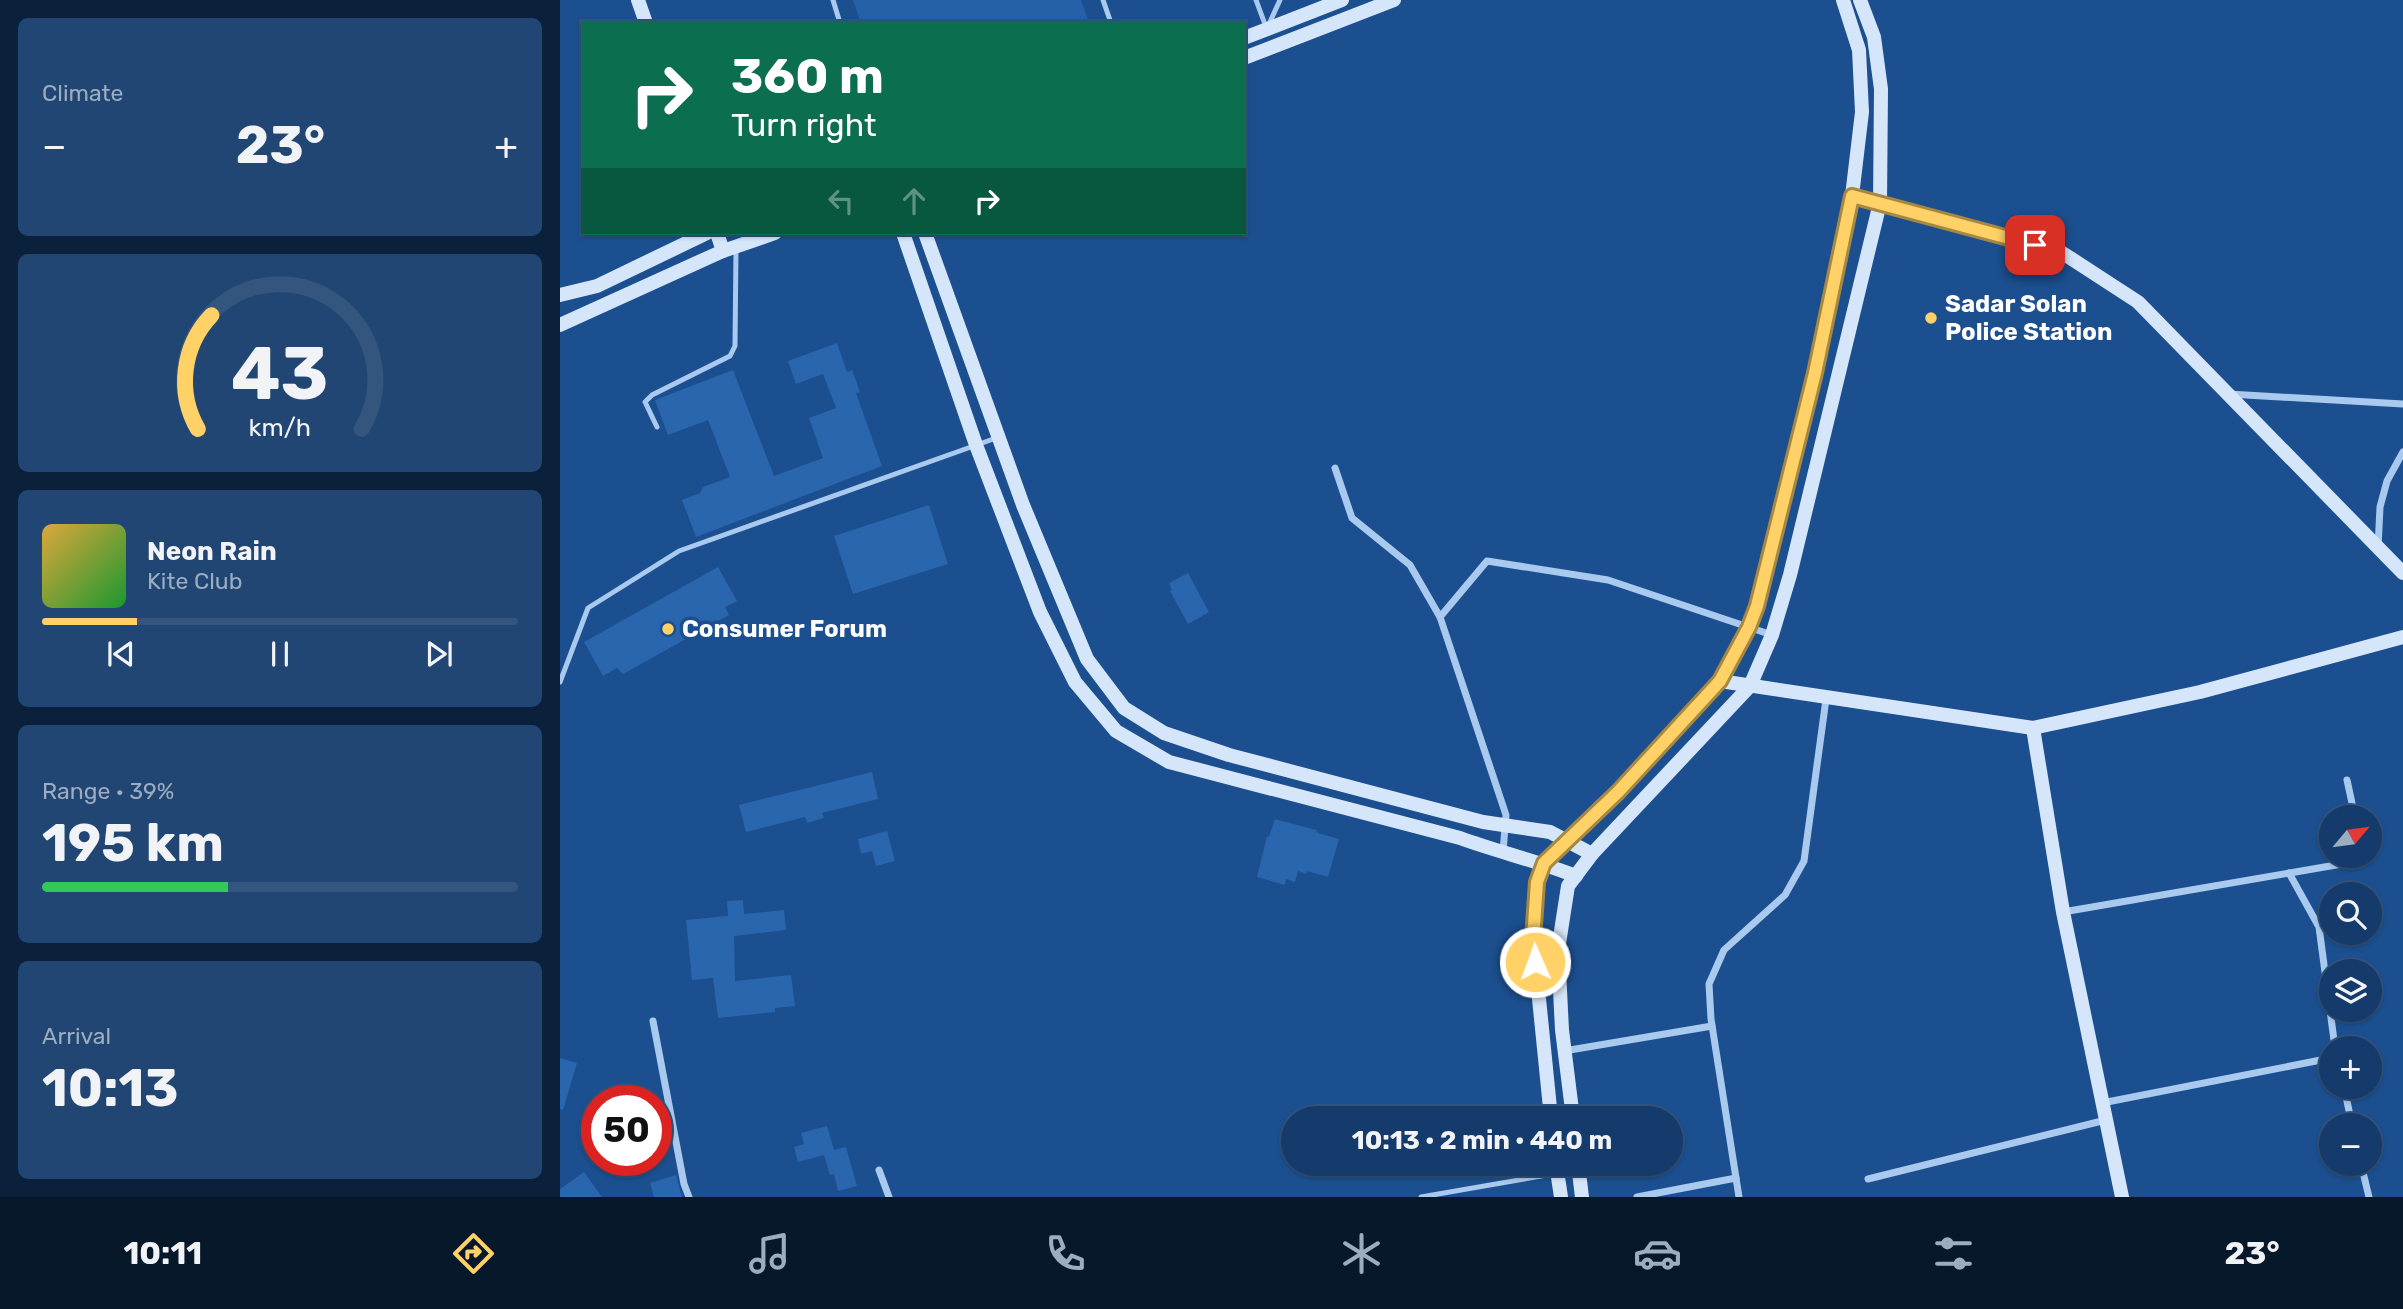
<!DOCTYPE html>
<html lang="en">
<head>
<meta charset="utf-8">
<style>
  :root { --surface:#143b6b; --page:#214673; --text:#f1f3f6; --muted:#9dadc1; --line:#33557e; --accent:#ffd166 }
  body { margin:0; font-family:Rubik,sans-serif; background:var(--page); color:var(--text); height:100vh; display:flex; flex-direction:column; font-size:26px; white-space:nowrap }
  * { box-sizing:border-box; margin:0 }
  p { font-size:23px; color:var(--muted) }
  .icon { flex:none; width:38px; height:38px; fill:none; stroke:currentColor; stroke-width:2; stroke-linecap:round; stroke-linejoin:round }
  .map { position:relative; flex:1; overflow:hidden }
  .side { display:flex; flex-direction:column; gap:18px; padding:18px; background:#0b203b; width:560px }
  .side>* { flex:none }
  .hud { position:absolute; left:21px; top:21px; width:665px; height:214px; border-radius:0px; box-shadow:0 2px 5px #0004,0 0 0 2px var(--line); background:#0b6e4f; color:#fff; overflow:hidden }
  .needle { width:46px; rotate:61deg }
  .controls { position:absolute; left:1759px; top:805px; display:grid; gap:14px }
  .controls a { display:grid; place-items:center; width:63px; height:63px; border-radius:50%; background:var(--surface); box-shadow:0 2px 5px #0004,0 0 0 2px var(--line); font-size:35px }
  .speed { position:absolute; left:21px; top:1085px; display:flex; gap:14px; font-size:35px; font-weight:700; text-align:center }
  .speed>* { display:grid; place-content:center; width:91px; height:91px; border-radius:50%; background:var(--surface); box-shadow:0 2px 5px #0004,0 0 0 2px var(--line); line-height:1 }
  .speed .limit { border:10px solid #d22; background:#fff; color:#111 }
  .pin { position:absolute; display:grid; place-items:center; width:60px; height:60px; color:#fff; margin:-30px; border-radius:14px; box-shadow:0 4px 10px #0006 }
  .me { position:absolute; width:77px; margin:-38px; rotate:358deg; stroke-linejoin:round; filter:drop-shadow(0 0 5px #0008) }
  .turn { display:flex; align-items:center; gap:24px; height:147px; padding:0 35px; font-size:32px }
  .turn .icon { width:91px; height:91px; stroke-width:2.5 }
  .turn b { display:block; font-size:49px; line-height:60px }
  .lanes { display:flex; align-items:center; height:66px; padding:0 35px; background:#0003; justify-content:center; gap:35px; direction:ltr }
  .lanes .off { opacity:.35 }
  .big { font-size:52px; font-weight:700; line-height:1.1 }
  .side .tile { flex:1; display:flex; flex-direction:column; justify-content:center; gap:10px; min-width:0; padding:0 24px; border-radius:10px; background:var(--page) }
  .side .dial { align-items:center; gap:0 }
  .dial svg { height:182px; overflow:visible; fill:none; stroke:var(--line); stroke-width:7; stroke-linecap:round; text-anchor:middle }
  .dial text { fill:var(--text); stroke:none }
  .song { display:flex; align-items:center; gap:21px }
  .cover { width:84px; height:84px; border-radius:10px; background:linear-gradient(135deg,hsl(40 70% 55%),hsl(130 70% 35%)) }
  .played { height:7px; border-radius:4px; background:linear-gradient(90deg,var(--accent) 20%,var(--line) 20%) }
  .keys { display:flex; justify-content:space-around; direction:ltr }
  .heat { display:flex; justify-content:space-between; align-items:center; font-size:38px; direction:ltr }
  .charge { height:10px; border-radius:5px; background:linear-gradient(90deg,#34c759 39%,var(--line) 0) }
  .trip { position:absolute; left:721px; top:1106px; width:402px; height:70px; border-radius:35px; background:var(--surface); box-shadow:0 2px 5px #0004,0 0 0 2px var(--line); font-weight:700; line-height:70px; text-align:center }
  .tabs { display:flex; height:112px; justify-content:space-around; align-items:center; background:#08182b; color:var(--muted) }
  .tabs .icon { width:49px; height:49px }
  .tabs .active { color:var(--accent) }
  .tabs b { font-size:32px; color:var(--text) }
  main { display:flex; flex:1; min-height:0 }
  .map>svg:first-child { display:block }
  .green { fill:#2461a8 }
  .building { fill:#2a66ad }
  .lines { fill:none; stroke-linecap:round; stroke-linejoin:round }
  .lane { stroke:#a9c9ee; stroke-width:5 }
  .street { stroke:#a9c9ee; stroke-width:7 }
  .secondary { stroke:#d6e6fa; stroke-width:14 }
  .route-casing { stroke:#a68842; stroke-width:18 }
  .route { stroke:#ffd166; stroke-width:12 }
  .poi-dot { fill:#ffd166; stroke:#1b4f8f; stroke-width:2.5 }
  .labels { text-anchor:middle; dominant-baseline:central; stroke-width:7; stroke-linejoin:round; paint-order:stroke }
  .poi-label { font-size:24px; font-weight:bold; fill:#fff; stroke:#1b4f8f; text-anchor:start }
</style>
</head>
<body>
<main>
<section class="side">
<div class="tile"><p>Climate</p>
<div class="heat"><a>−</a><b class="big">23°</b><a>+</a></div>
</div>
<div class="tile dial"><svg viewBox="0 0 100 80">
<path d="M14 69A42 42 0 1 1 86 69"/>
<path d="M14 69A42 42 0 0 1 20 19" stroke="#ffd166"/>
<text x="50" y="56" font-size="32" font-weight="700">43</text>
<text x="50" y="72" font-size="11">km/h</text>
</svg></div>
<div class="tile">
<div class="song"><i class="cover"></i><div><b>Neon Rain</b><p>Kite Club</p></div></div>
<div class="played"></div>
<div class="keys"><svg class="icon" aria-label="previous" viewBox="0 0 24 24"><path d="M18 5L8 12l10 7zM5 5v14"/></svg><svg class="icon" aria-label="pause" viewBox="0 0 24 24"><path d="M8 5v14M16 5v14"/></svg><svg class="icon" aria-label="next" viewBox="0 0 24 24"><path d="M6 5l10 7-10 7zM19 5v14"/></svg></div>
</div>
<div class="tile"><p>Range · 39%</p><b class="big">195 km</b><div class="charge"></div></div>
<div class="tile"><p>Arrival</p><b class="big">10:13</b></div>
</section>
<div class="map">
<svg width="1843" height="1197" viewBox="0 0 1843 1197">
  <rect width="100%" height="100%" fill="#1b4f8f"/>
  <path class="green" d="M293,0h228l8,23h-228z"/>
  <g class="building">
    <path d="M277,343l10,29 5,-2 8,22 -4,1 26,73 -186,71 -14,-37 18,-7 3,-6 27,-10 -22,-57 -40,15 -13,-35 78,-30 41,106 49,-18 -14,-40 27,-10 -13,-34 -27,10 -8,-23z"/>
    <path d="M369,505l19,59 -95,30 -19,-58z"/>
    <path d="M158,567l19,34 -12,6 4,8 -106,59 -6,-6 -14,8 -19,-34z"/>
    <path d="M628,573l21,39 -21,12 -18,-33 2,-1 -3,-7z"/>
    <path d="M312,772l6,27 -56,14 2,5 -17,5 -2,-6 -59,15 -7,-27z"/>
    <path d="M715,819l41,11 2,3 21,6 -11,38 -21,-6 -1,3 -8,-3 -3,11 -9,-3 -1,6 -28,-8 10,-41 2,1z"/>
    <path d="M327,831l8,30 -19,5 -4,-15 -11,3 -3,-15z"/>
    <path d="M183,900l1,14 40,-4 2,20 -52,6 1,45 56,-6 4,31 -20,2v4l-57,6 -5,-40 -21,2 -6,-60 42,-4 -1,-15z"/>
    <path d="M0,1058l17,5 -14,47 -3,-1z"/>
    <path d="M267,1126l7,24 12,-3 11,39 -19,5 -4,-17 -4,1 -6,-20 -26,7 -4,-15 10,-3 -3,-11z"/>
    <path d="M24,1172l18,25h-42v-8z"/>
    <path d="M116,1175l6,22h-28l-4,-14z"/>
  </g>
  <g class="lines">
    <g class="lane">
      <path d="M273,0l7,23"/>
      <path d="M543,0l8,23"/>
      <path d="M696,0l10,27"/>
      <path d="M709,24l11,-24"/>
      <path d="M97,427l-12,-25 7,-7 78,-39 5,-10 1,-96"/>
      <path d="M0,682l28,-74 91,-57 320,-114"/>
      <path d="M861,1197l155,-27"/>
    </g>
    <g class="street">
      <path d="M1669,394l174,10"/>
      <path d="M775,468l17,50 58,47 30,52 66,198 -3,37"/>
      <path d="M1818,548l2,-41 7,-26 16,-29"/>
      <path d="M880,617l47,-56 121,19 164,55"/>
      <path d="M1787,780l8,37"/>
      <path d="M1729,873l30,54 16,121"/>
      <path d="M1503,912l302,-52 -1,-4"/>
      <path d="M93,1021l31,163 5,13"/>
      <path d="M1004,1051l148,-25"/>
      <path d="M1784,1087l8,38"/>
      <path d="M1542,1103l229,-45"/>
      <path d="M1801,1164l8,33"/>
      <path d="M319,1170l10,27"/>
      <path d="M1308,1179l238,-59"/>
      <path d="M1077,1197l99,-19"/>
      <path d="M1179,1197l-28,-178 -2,-35 15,-34 61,-55 19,-34 22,-162"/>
    </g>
    <g class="secondary">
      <path d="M78,0l8,23"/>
      <path d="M684,38l98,-38"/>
      <path d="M684,58l150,-58"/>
      <path d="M1292,196l209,56 77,50 265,271"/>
      <path d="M157,233l6,18"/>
      <path d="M343,233l73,212 64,167 35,70 41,49 53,31 291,76c38,14 78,23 116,38"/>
      <path d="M365,233l98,272 64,154 37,49 40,25 65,22 254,67 67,10 42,22"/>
      <path d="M0,295l37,-9 110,-53"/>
      <path d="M0,325l163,-74 52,-18"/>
      <path d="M1160,681l313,47 167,-36 203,-55"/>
      <path d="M1473,728l30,184 59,285"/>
      <path d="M991,1118l-18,-179 4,-57 7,-19 43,-39 78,-81 55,-62 29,-54 8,-21 58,-233 37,-177 10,-84 -3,-62 -16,-50"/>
      <path d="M1013,1118l-11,-88 -4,-80 10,-64 24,-32 158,-168 22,-51 18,-60 90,-372 1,-114 -7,-52 -14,-37"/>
      <path d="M996,1164l5,33"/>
      <path d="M1018,1164l4,33"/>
    </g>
  </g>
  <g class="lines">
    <defs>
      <path id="route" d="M975,962l-2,-23 4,-57 7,-19 74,-71 102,-111 29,-54 8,-21 58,-233 37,-177 183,49"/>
    </defs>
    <use href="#route" class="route-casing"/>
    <use href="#route" class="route"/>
  </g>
  <g class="poi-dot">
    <circle cx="1371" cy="318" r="7"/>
    <circle cx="108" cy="629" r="7"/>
  </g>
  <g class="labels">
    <g class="poi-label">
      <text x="1385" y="304">Sadar Solan<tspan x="1385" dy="28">Police Station</tspan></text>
      <text x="122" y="629">Consumer Forum</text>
    </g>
  </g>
</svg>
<div class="controls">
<a><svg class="needle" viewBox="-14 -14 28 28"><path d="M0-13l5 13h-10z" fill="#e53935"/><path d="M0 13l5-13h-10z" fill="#9dadc1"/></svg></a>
<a><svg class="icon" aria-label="search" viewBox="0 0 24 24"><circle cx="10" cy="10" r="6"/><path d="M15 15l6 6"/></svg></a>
<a><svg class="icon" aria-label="layers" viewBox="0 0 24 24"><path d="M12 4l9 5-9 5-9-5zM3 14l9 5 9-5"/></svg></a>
<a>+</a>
<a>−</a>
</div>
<div class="speed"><div class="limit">50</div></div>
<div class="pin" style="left:1475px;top:245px;background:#d93025"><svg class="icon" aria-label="arrive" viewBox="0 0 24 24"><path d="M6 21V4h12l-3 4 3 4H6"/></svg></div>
<svg class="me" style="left:975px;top:962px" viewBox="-20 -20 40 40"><circle r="17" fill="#ffd166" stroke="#fff" stroke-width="3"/><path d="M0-11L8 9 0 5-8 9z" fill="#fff"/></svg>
<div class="trip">10:13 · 2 min · 440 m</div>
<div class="hud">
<div class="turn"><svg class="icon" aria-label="right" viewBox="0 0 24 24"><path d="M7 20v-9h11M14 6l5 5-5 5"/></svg><div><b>360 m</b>Turn right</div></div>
<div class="lanes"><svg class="icon off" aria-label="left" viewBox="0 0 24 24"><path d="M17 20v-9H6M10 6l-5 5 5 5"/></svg><svg class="icon off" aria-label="ahead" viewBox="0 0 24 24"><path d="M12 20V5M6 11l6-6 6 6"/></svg><svg class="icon" aria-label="right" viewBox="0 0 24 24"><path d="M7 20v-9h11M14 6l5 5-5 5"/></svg></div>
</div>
</div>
</main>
<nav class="tabs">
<b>10:11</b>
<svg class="icon active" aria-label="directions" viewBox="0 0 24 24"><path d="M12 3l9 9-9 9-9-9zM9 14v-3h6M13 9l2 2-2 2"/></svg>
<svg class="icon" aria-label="music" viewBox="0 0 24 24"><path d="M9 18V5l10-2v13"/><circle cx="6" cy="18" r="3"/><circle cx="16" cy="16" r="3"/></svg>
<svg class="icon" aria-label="phone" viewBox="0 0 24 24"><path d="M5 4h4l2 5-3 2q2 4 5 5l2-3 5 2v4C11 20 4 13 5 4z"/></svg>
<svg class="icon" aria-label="climate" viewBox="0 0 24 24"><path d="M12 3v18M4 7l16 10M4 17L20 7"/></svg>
<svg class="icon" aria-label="car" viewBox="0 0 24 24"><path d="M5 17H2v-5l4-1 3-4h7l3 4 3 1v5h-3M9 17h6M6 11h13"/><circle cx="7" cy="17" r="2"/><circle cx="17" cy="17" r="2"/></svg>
<svg class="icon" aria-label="filters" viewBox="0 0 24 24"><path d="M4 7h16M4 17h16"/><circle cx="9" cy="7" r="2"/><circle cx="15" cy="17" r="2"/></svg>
<b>23°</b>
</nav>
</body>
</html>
